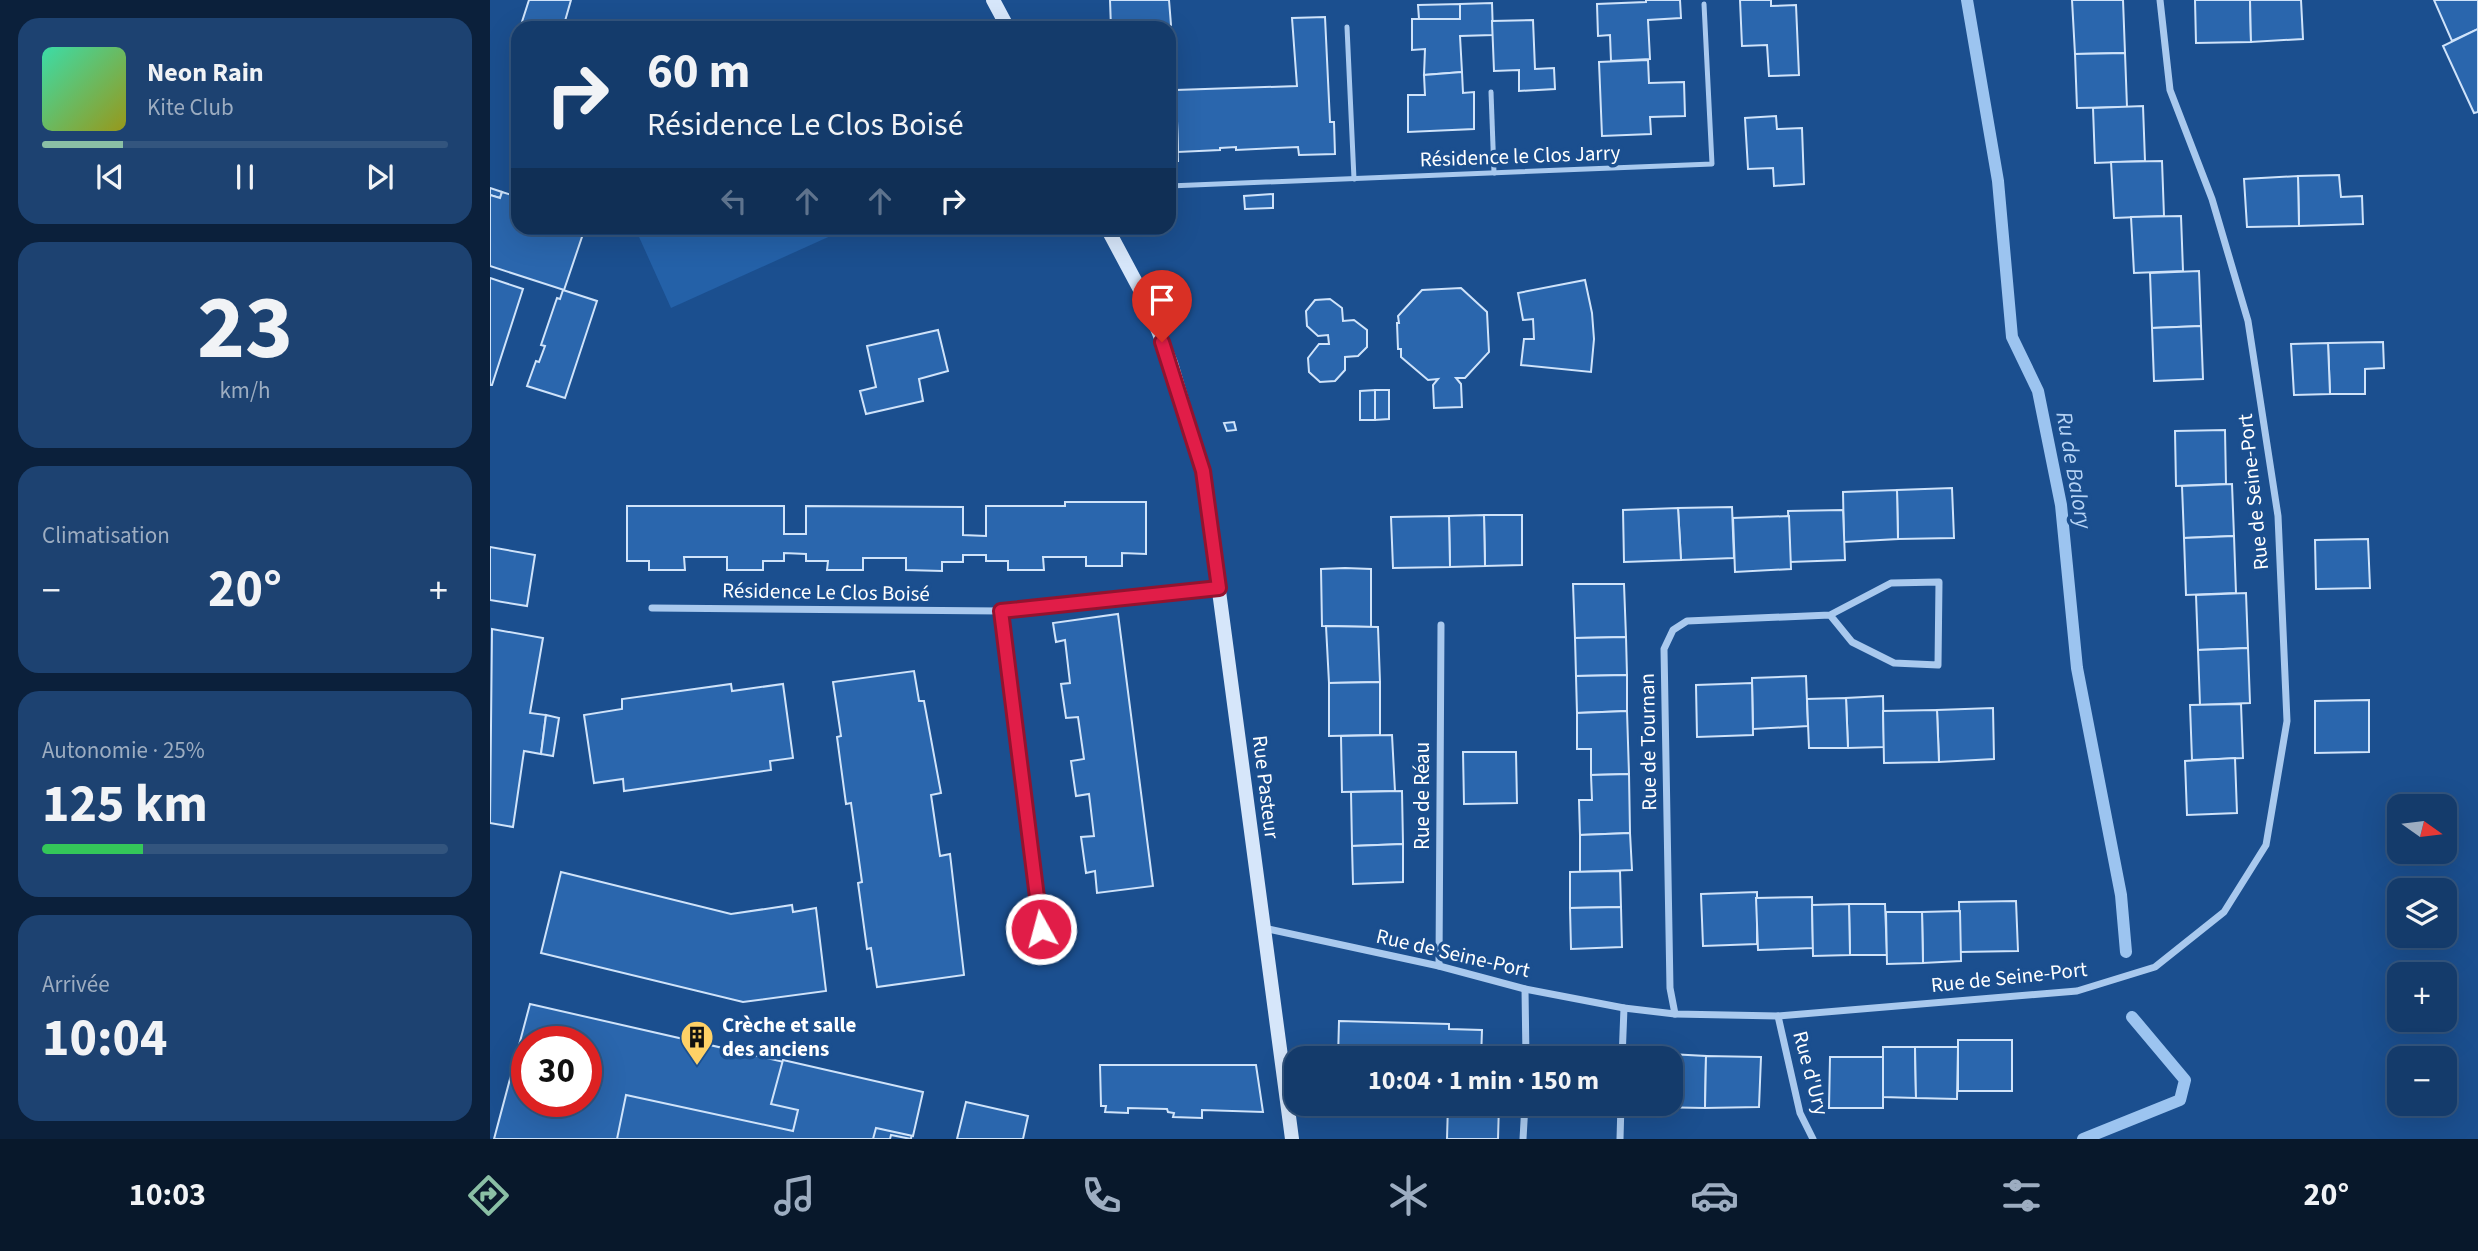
<!DOCTYPE html>
<html lang="fr">
<head>
<meta charset="utf-8">
<style>
  :root { --surface:#143b6b; --page:#1d4271; --text:#f1f3f6; --muted:#9dadc1; --line:#33557e; --accent:#8abfa5 }
  body { margin:0; font-family:"Source Sans 3",sans-serif; background:var(--page); color:var(--text); height:100vh; display:flex; flex-direction:column; font-size:26px; white-space:nowrap }
  * { box-sizing:border-box; margin:0 }
  p { font-size:23px; color:var(--muted) }
  .icon { flex:none; width:38px; height:38px; fill:none; stroke:currentColor; stroke-width:2; stroke-linecap:round; stroke-linejoin:round }
  .map { position:relative; flex:1; overflow:hidden }
  .panel { display:flex; flex-direction:column; gap:18px; padding:18px; background:#0b203b; width:490px }
  .panel>* { flex:none }
  .hud { position:absolute; left:21px; top:21px; width:665px; height:214px; border-radius:21px; box-shadow:0 7px 28px #0002,0 0 0 2px var(--line); background:#143b6b; color:var(--text); overflow:hidden }
  .needle { width:46px; rotate:104deg }
  .buttons { position:absolute; left:1897px; top:794px; display:grid; gap:14px }
  .buttons a { display:grid; place-items:center; width:70px; height:70px; border-radius:14px; background:var(--surface); box-shadow:0 7px 28px #0002,0 0 0 2px var(--line); font-size:35px }
  .speed { position:absolute; left:21px; top:1026px; display:flex; gap:14px; font-size:35px; font-weight:700; text-align:center }
  .speed>* { display:grid; place-content:center; width:91px; height:91px; border-radius:50%; background:var(--surface); box-shadow:0 7px 28px #0002,0 0 0 2px var(--line); line-height:1 }
  .speed .limit { border:10px solid #d22; background:#fff; color:#111 }
  .pin { position:absolute; display:grid; place-items:center; width:60px; height:60px; color:#fff; margin:-72px -30px; border-radius:50% 50% 50% 0; rotate:-45deg; box-shadow:0 0 7px #0007 }
  .pin .icon { rotate:45deg }
  .me { position:absolute; width:77px; margin:-38px; rotate:353deg; stroke-linejoin:round; filter:drop-shadow(0 0 5px #0008) }
  .turn { display:flex; align-items:center; gap:24px; height:147px; padding:0 21px; font-size:32px }
  .turn .icon { width:91px; height:91px; stroke-width:2.5 }
  .turn b { display:block; font-size:49px; line-height:60px }
  .lanes { display:flex; align-items:center; height:66px; padding:0 21px; background:#0003; justify-content:center; gap:35px; direction:ltr }
  .lanes .off { opacity:.35 }
  .big { font-size:52px; font-weight:700; line-height:1.1 }
  .panel .widget { flex:1; display:flex; flex-direction:column; justify-content:center; gap:10px; min-width:0; padding:0 24px; border-radius:21px; background:var(--page) }
  .panel .dial { align-items:center; gap:0 }
  .dial b { font-size:91px; line-height:1 }
  .song { display:flex; align-items:center; gap:21px }
  .cover { width:84px; height:84px; border-radius:10px; background:linear-gradient(135deg,hsl(160 70% 55%),hsl(60 70% 35%)) }
  .played { height:7px; border-radius:4px; background:linear-gradient(90deg,var(--accent) 20%,var(--line) 20%) }
  .keys { display:flex; justify-content:space-around; direction:ltr }
  .heat { display:flex; justify-content:space-between; align-items:center; font-size:38px; direction:ltr }
  .charge { height:10px; border-radius:5px; background:linear-gradient(90deg,#34c759 25%,var(--line) 0) }
  .trip { position:absolute; left:794px; top:1046px; width:399px; height:70px; border-radius:21px; background:var(--surface); box-shadow:0 7px 28px #0002,0 0 0 2px var(--line); font-weight:700; line-height:70px; text-align:center }
  .tab-bar { display:flex; height:112px; justify-content:space-around; align-items:center; background:#08182b; color:var(--muted) }
  .tab-bar .icon { width:49px; height:49px }
  .tab-bar .on { color:var(--accent) }
  .tab-bar b { font-size:32px; color:var(--text) }
  main { display:flex; flex:1; min-height:0 }
  .map>svg:first-child { display:block }
  .green { fill:#2461a8 }
  .lines { fill:none; stroke-linecap:round; stroke-linejoin:round }
  .stream { stroke:#9cc4f0; stroke-width:12 }
  .building { fill:#2a66ad; stroke:#cfe3fa; stroke-width:2; fill-rule:evenodd }
  .lane { stroke:#a9c9ee; stroke-width:5 }
  .street { stroke:#a9c9ee; stroke-width:7 }
  .secondary { stroke:#d6e6fa; stroke-width:14 }
  .route-casing { stroke:#92132f; stroke-width:18 }
  .route { stroke:#e11d48; stroke-width:12 }
  .labels { text-anchor:middle; dominant-baseline:central; stroke-width:7; stroke-linejoin:round; paint-order:stroke }
  .street-label { font-size:21px; fill:#fff; stroke:#1b4f8f }
  .poi-label { font-size:21px; font-weight:bold; fill:#fff; stroke:#1b4f8f; text-anchor:start }
  .water-label { font-size:23px; font-style:italic; fill:#b5d3f5; stroke:#1b4f8f }
</style>
</head>
<body>
<main>
<section class="panel">
<div class="widget">
<div class="song"><i class="cover"></i><div><b>Neon Rain</b><p>Kite Club</p></div></div>
<div class="played"></div>
<div class="keys"><svg class="icon" aria-label="previous" viewBox="0 0 24 24"><path d="M18 5L8 12l10 7zM5 5v14"/></svg><svg class="icon" aria-label="pause" viewBox="0 0 24 24"><path d="M8 5v14M16 5v14"/></svg><svg class="icon" aria-label="next" viewBox="0 0 24 24"><path d="M6 5l10 7-10 7zM19 5v14"/></svg></div>
</div>
<div class="widget dial"><b>23</b><p>km/h</p></div>
<div class="widget"><p>Climatisation</p>
<div class="heat"><a>−</a><b class="big">20°</b><a>+</a></div>
</div>
<div class="widget"><p>Autonomie · 25%</p><b class="big">125 km</b><div class="charge"></div></div>
<div class="widget"><p>Arrivée</p><b class="big">10:04</b></div>
</section>
<div class="map">
<svg width="1988" height="1139" viewBox="0 0 1988 1139">
  <rect width="100%" height="100%" fill="#1b4f8f"/>
  <path class="green" d="M145,228h211v1l-175,79z"/>
  <g class="lines">
    <g class="stream">
      <path d="M1477,0l31,181 14,156 26,54 23,114 16,163 44,227 5,57"/>
      <path d="M1593,1139l97,-39 5,-20 -53,-63"/>
    </g>
  </g>
  <g class="building">
    <path d="M39,0h42l-8,28h-43z"/>
    <path d="M620,0h59l2,25 -3,3h-57z"/>
    <path d="M1156,0h34l1,18 -33,2 2,39 -39,2 -1,-26 -12,1 -1,-32 49,-2z"/>
    <path d="M1250,0h31v6l25,-1 3,70 -30,1 -2,-31 -25,1z"/>
    <path d="M1582,0h51l2,53 -50,1z"/>
    <path d="M1705,0h55l1,42 -55,1z"/>
    <path d="M1760,0h51l2,39 -52,3z"/>
    <path d="M1944,0h44v29l-26,12z"/>
    <path d="M1002,3l1,32 -33,1 2,36 -38,3 1,-26 -13,1v-31h48v-15z"/>
    <path d="M970,4v15h-41l-1,-14z"/>
    <path d="M835,17l5,105h4l1,32 -36,1 -1,-8 -62,3v-3l-16,1v2l-42,2 -2,-62 121,-4 -5,-68z"/>
    <path d="M1043,20l2,49 19,-1 1,21 -36,2v-21l-25,1 -2,-50z"/>
    <path d="M1988,29v83l-4,1 -31,-67z"/>
    <path d="M679,41h3l1,42h-4z"/>
    <path d="M1635,53l2,54 -50,1 -2,-54z"/>
    <path d="M1158,60l1,23 35,-1 1,34 -35,1 1,17 -49,2 -3,-74z"/>
    <path d="M972,72l1,21 11,-1v37l-66,3v-37h17l-1,-20z"/>
    <path d="M686,82l2,79h-9v-78z"/>
    <path d="M1653,106l2,55 -50,2 -2,-55z"/>
    <path d="M1286,116l1,13 25,-1 2,56 -30,2 -1,-18 -25,1 -3,-51z"/>
    <path d="M1672,161l2,55 -50,2 -3,-56z"/>
    <path d="M1849,175l2,22 21,-1 1,28 -64,2 -1,-50z"/>
    <path d="M1808,176l1,50 -52,1 -3,-48z"/>
    <path d="M0,188l12,4 -2,6 -10,-3z"/>
    <path d="M12,192l16,5v31h67l-21,62 -74,-24v-71l10,3z"/>
    <path d="M783,194v14l-28,1 -1,-13z"/>
    <path d="M1691,216l2,55 -49,2 -3,-56z"/>
    <path d="M1709,271l2,55 -49,2 -2,-55z"/>
    <path d="M0,278l33,11 -31,96h-2z"/>
    <path d="M1095,280l7,33 2,26 -3,33 -70,-7 3,-26h10l-1,-20 -10,1 -5,-27z"/>
    <path d="M971,288l26,24 2,40 -24,26h-9l5,6 1,23 -28,1 -1,-23 5,-6 -10,1 -27,-23v-8h-3l-1,-26h2l-1,-7 24,-26z"/>
    <path d="M73,290l34,11 -32,97 -38,-12 9,-25 3,1 6,-16 -4,-1 16,-47 3,1z"/>
    <path d="M840,299l12,9 1,13 11,-1 13,10v17l-9,9 -13,1v13l-10,11 -15,1 -11,-10 -1,-14 11,-14h10l-1,-9 -10,1 -11,-10 -1,-15 9,-11z"/>
    <path d="M1711,326l2,53 -49,2 -2,-53z"/>
    <path d="M448,330l10,41 -29,8 4,22 -57,13 -6,-23 16,-4 -9,-41z"/>
    <path d="M1893,342l1,26 -19,1v25h-35l-2,-51z"/>
    <path d="M1838,343l2,51 -36,1 -3,-51z"/>
    <path d="M885,390v30h-15v-29z"/>
    <path d="M885,390h14v29l-14,1z"/>
    <path d="M744,422l2,8 -9,1 -3,-8z"/>
    <path d="M1735,430l1,54 -50,2 -1,-55z"/>
    <path d="M1742,484l2,52 -50,2 -2,-52z"/>
    <path d="M1462,488l2,50 -56,1 -1,-49z"/>
    <path d="M1407,490l1,49 -54,3 -1,-50z"/>
    <path d="M575,502h81v52l-24,-1v13h-36v-9h-43l1,13h-36v-9h-22v-6h-23v7h-21v9l-36,-1v-12h-43v12h-36l1,-9h-22v-7l-22,-1v8h-21v9h-36v-13h-43l1,13h-36v-9h-22v-55h157v28h22v-28l157,1v28l23,1v-30h79z"/>
    <path d="M1242,507l2,51 -53,2 -3,-52z"/>
    <path d="M1188,508l3,52 -57,2 -1,-52z"/>
    <path d="M1353,510l2,50 -55,2 -2,-51z"/>
    <path d="M994,515h38v50l-37,1z"/>
    <path d="M994,515l1,51 -35,1 -1,-51z"/>
    <path d="M959,516l1,51 -57,1 -2,-51z"/>
    <path d="M1299,516l2,53 -56,3 -2,-54z"/>
    <path d="M1744,536l2,57 -50,2 -2,-57z"/>
    <path d="M1878,539l2,49 -54,1 -1,-49z"/>
    <path d="M0,547l45,8 -8,51 -37,-6z"/>
    <path d="M855,568l26,1v58l-49,-1 -1,-57z"/>
    <path d="M1083,584h51l2,53 -51,1z"/>
    <path d="M1756,593l2,55 -50,2 -2,-55z"/>
    <path d="M628,614l35,272 -56,7 -2,-22 -9,2 -5,-36 13,-1 -5,-42 -13,2 -5,-35 13,-2 -6,-42 -12,1 -5,-34 9,-1 -5,-43 -9,2 -3,-19z"/>
    <path d="M836,626l52,1 2,55 -51,1z"/>
    <path d="M2,629l51,9 -13,75 16,2 -5,39 -17,-3 -11,76 -23,-4z"/>
    <path d="M1136,637l1,38 -51,1 -1,-38z"/>
    <path d="M1758,648l2,55 -50,2 -2,-55z"/>
    <path d="M424,671l5,30h5l17,92 -10,2 9,61 10,-2 14,121 -87,12 -6,-39 -4,1 -9,-66 4,-1 -11,-79 -5,1 -9,-67 4,-1 -8,-54z"/>
    <path d="M1137,675v36l-50,2 -1,-37z"/>
    <path d="M1316,676l2,50 -55,3 -1,-51z"/>
    <path d="M890,682v53l-51,1v-53z"/>
    <path d="M1262,683l1,52 -56,2 -1,-52z"/>
    <path d="M241,684l1,7 51,-7 10,74 -23,3 1,9 -147,21 -1,-12 -29,4 -10,-68 38,-6v-10z"/>
    <path d="M1393,696l1,51 -36,1 -2,-50z"/>
    <path d="M1356,698l2,50h-39l-2,-49z"/>
    <path d="M1879,700v52l-54,1v-52z"/>
    <path d="M1751,704l2,54 -51,2 -2,-55z"/>
    <path d="M1503,708l1,51 -55,3 -2,-52z"/>
    <path d="M1447,710l2,52 -55,1 -1,-52z"/>
    <path d="M1137,711l2,63 -38,1v-26h-14v-36z"/>
    <path d="M56,715l13,3 -6,38 -12,-2z"/>
    <path d="M902,735l3,56 -53,1 -1,-56z"/>
    <path d="M973,752h53l1,51 -53,1z"/>
    <path d="M1745,758l2,55 -50,2 -2,-54z"/>
    <path d="M1139,774l1,59 -50,2 -1,-35h13l-1,-25z"/>
    <path d="M912,791l1,53 -51,2 -1,-54z"/>
    <path d="M1140,833l2,37 -52,2v-37z"/>
    <path d="M913,844v38l-50,2 -1,-38z"/>
    <path d="M1130,871l1,36 -51,1v-36z"/>
    <path d="M71,872l170,42 61,-9 1,7 23,-4 10,83 -83,11 -202,-49z"/>
    <path d="M1267,892v52l-54,2 -2,-52z"/>
    <path d="M1322,897l1,51 -55,2 -2,-52z"/>
    <path d="M1526,901l2,50 -58,1 -1,-50z"/>
    <path d="M1359,904h36l2,51h-37z"/>
    <path d="M1359,904l1,51 -37,1 -1,-51z"/>
    <path d="M1131,907l1,40 -51,2 -1,-41z"/>
    <path d="M1470,911l1,50 -38,2 -1,-51z"/>
    <path d="M1396,912h36l1,51 -36,1z"/>
    <path d="M40,1004l390,89 -9,46 -20,-4 -1,4h-396zM37,1041h59v60h-59z"/>
    <path d="M849,1021l110,3v5l33,1 -1,29h-143z"/>
    <rect x="1468" y="1040" width="54" height="51"/>
    <path d="M1393,1047h32l1,51 -33,-1z"/>
    <path d="M1425,1047h43l-1,52 -41,-1z"/>
    <path d="M1161,1053l55,3 -1,52 -55,-1v-3h21v-45h-20z"/>
    <path d="M1216,1056l55,1 -2,50 -54,1z"/>
    <path d="M1340,1057h53v51h-54z"/>
    <path d="M293,1060l140,32 -10,44 -37,-8 -3,11h-256l9,-44 167,36 5,-21 -27,-6z"/>
    <path d="M610,1065h156l7,47 -61,-2v8l-29,-1 1,-4 -6,-1 -1,-3 -39,-1v5l-23,-1 1,-6h-5z"/>
    <path d="M476,1102l62,14 -5,23h-66z"/>
    <path d="M958,1104h51l-1,35h-51z"/>
  </g>
  <g class="lines">
    <g class="lane">
      <path d="M857,27l7,152"/>
      <path d="M1001,92l3,81"/>
      <path d="M679,186l543,-22 -8,-160"/>
    </g>
    <g class="street">
      <path d="M162,608l349,3 218,-23"/>
      <path d="M511,611l40,318"/>
      <path d="M774,928l175,38 86,23 99,19 51,6 103,2 299,-25 78,-24 69,-55 42,-67 21,-124 -9,-205 -30,-195 -36,-122 -42,-109 -10,-90"/>
      <path d="M949,966l2,-341"/>
      <path d="M1035,989l1,70"/>
      <path d="M1185,1014l-5,-26 -6,-339 9,-19 14,-9 143,-6 22,27 42,21 44,2 1,-83 -48,1 -61,32"/>
      <path d="M1288,1016l22,97 13,26"/>
      <path d="M1132,1059l2,-51"/>
      <path d="M1033,1139l2,-35"/>
      <path d="M1130,1139l1,-35"/>
    </g>
    <g class="secondary">
      <path d="M503,0l15,28"/>
      <path d="M617,228l39,73 25,62 32,108 89,668"/>
    </g>
  </g>
  <g class="lines">
    <defs>
      <path id="route" d="M551,929l-40,-318 218,-23 -16,-117 -41,-129"/>
    </defs>
    <use href="#route" class="route-casing"/>
    <use href="#route" class="route"/>
  </g>
  <defs>
    <symbol id="building-pin" viewBox="-11 -11 22 30"><path d="M0 17L-7.5 6A9.5 9.5 0 1 1 7.5 6Z" fill="#ffd166" stroke="#1b4f8f"/><path d="M-4-6H4V6H1V3H-1V6H-4ZM-2.5-4.3h1.7v1.8h-1.7ZM.8-4.3h1.7v1.8H.8ZM-2.5-1h1.7V.8h-1.7ZM.8-1h1.7V.8H.8Z" fill="#111"/></symbol>
  </defs>
  <g fill-rule="evenodd">
    <use href="#building-pin" x="188" y="1018" width="38" height="52"/>
  </g>
  <g class="labels">
    <g class="street-label">
      <text transform="translate(1030 156) rotate(-2)">Résidence le Clos Jarry</text>
      <text transform="translate(1763 492) rotate(-96)">Rue de Seine-Port</text>
      <text transform="translate(336 592) rotate(1)">Résidence Le Clos Boisé</text>
      <text transform="translate(1158 742) rotate(-91)">Rue de Tournan</text>
      <text transform="translate(776 787) rotate(83)">Rue Pasteur</text>
      <text transform="translate(932 796) rotate(-90)">Rue de Réau</text>
      <text transform="translate(963 953) rotate(13)">Rue de Seine-Port</text>
      <text transform="translate(1519 977) rotate(-6)">Rue de Seine-Port</text>
      <text transform="translate(1321 1073) rotate(75)">Rue d'Ury</text>
    </g>
    <g class="poi-label">
      <text x="232" y="1025">Crèche et salle<tspan x="232" dy="24">des anciens</tspan></text>
    </g>
    <g class="water-label">
      <text transform="translate(1584 470) rotate(80)">Ru de Balory</text>
    </g>
  </g>
</svg>
<div class="buttons">
<a><svg class="needle" viewBox="-14 -14 28 28"><path d="M0-13l5 13h-10z" fill="#e53935"/><path d="M0 13l5-13h-10z" fill="#9dadc1"/></svg></a>
<a><svg class="icon" aria-label="layers" viewBox="0 0 24 24"><path d="M12 4l9 5-9 5-9-5zM3 14l9 5 9-5"/></svg></a>
<a>+</a>
<a>−</a>
</div>
<div class="speed"><div class="limit">30</div></div>
<div class="pin" style="left:672px;top:342px;background:#d93025"><svg class="icon" aria-label="arrive" viewBox="0 0 24 24"><path d="M6 21V4h12l-3 4 3 4H6"/></svg></div>
<svg class="me" style="left:551px;top:929px" viewBox="-20 -20 40 40"><circle r="17" fill="#e11d48" stroke="#fff" stroke-width="3"/><path d="M0-11L8 9 0 5-8 9z" fill="#fff"/></svg>
<div class="trip">10:04 · 1 min · 150 m</div>
<div class="hud">
<div class="turn"><svg class="icon" aria-label="right" viewBox="0 0 24 24"><path d="M7 20v-9h11M14 6l5 5-5 5"/></svg><div><b>60 m</b>Résidence Le Clos Boisé</div></div>
<div class="lanes"><svg class="icon off" aria-label="left" viewBox="0 0 24 24"><path d="M17 20v-9H6M10 6l-5 5 5 5"/></svg><svg class="icon off" aria-label="ahead" viewBox="0 0 24 24"><path d="M12 20V5M6 11l6-6 6 6"/></svg><svg class="icon off" aria-label="ahead" viewBox="0 0 24 24"><path d="M12 20V5M6 11l6-6 6 6"/></svg><svg class="icon" aria-label="right" viewBox="0 0 24 24"><path d="M7 20v-9h11M14 6l5 5-5 5"/></svg></div>
</div>
</div>
</main>
<nav class="tab-bar">
<b>10:03</b>
<svg class="icon on" aria-label="directions" viewBox="0 0 24 24"><path d="M12 3l9 9-9 9-9-9zM9 14v-3h6M13 9l2 2-2 2"/></svg>
<svg class="icon" aria-label="music" viewBox="0 0 24 24"><path d="M9 18V5l10-2v13"/><circle cx="6" cy="18" r="3"/><circle cx="16" cy="16" r="3"/></svg>
<svg class="icon" aria-label="phone" viewBox="0 0 24 24"><path d="M5 4h4l2 5-3 2q2 4 5 5l2-3 5 2v4C11 20 4 13 5 4z"/></svg>
<svg class="icon" aria-label="climate" viewBox="0 0 24 24"><path d="M12 3v18M4 7l16 10M4 17L20 7"/></svg>
<svg class="icon" aria-label="car" viewBox="0 0 24 24"><path d="M5 17H2v-5l4-1 3-4h7l3 4 3 1v5h-3M9 17h6M6 11h13"/><circle cx="7" cy="17" r="2"/><circle cx="17" cy="17" r="2"/></svg>
<svg class="icon" aria-label="filters" viewBox="0 0 24 24"><path d="M4 7h16M4 17h16"/><circle cx="9" cy="7" r="2"/><circle cx="15" cy="17" r="2"/></svg>
<b>20°</b>
</nav>
</body>
</html>
